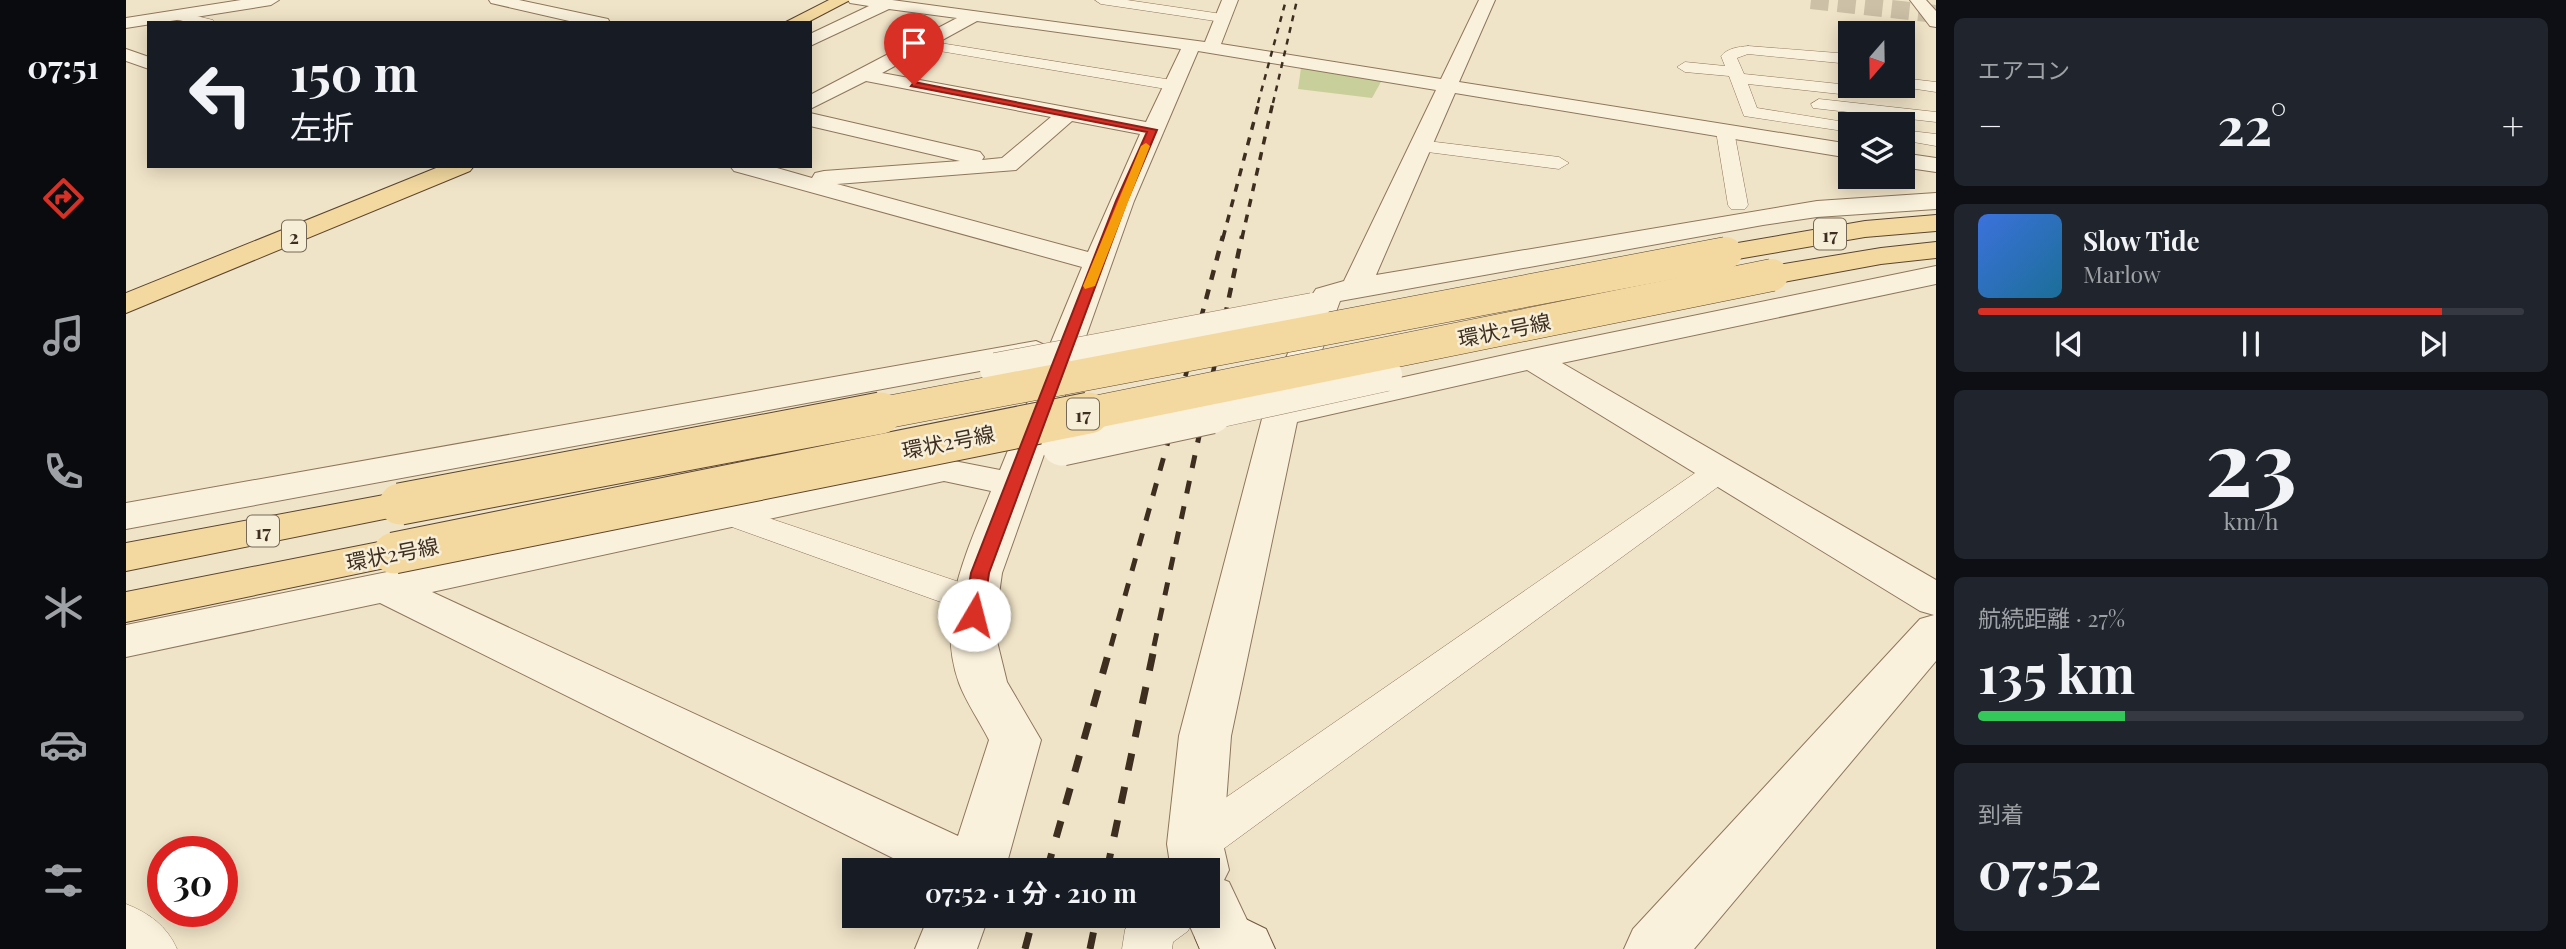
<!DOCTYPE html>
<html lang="ja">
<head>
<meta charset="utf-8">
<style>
  :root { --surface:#171b24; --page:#20242c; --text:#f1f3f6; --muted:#9ea1a6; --line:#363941; --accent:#d93025 }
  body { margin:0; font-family:"Playfair Display","Noto Sans JP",serif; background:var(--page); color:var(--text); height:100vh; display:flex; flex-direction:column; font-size:26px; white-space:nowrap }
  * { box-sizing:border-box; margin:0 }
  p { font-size:23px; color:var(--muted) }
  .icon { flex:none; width:38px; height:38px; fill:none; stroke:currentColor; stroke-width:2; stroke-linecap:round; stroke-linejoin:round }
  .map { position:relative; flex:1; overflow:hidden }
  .side { display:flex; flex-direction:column; gap:18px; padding:18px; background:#0d0f14; width:630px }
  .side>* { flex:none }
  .guide { position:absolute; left:21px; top:21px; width:665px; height:147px; border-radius:0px; box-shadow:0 4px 18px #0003; background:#171b24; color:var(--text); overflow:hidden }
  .needle { width:46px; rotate:200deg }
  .buttons { position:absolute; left:1712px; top:21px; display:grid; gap:14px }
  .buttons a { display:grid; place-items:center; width:77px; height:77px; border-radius:0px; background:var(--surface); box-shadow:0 4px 18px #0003; font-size:35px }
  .speed { position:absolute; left:21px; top:836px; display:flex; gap:14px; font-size:35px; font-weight:700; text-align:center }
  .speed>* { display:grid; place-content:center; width:91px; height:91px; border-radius:50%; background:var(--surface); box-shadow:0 4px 18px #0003; line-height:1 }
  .speed .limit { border:10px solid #d22; background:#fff; color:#111 }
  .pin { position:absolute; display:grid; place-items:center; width:60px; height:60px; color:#fff; margin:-72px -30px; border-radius:50% 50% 50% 0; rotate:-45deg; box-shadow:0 0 7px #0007 }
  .pin .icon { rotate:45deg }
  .me { position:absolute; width:77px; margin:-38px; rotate:8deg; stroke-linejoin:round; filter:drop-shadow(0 0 5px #0008) }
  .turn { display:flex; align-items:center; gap:24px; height:147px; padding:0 28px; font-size:32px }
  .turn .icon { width:91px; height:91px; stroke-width:2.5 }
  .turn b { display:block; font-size:49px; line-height:60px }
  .big { font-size:52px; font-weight:700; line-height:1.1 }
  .side .tile { flex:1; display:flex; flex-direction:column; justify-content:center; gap:10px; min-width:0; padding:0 24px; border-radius:10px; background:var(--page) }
  .side .dial { align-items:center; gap:0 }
  .dial b { font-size:91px; line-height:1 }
  .song { display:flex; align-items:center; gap:21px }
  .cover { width:84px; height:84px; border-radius:10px; background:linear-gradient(135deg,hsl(220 70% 55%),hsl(200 70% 35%)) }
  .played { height:7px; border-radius:4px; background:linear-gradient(90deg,var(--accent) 85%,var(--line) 85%) }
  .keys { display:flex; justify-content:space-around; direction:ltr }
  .heat { display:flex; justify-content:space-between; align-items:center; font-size:38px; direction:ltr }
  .charge { height:10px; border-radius:5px; background:linear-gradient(90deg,#34c759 27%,var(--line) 0) }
  .trip { position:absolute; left:716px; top:858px; width:378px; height:70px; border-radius:0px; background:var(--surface); box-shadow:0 4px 18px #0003; font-weight:700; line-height:70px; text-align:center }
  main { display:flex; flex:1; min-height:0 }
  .tabs { display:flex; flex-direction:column; width:126px; justify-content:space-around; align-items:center; background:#090b0e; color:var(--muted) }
  .tabs .icon { width:49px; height:49px }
  .tabs .on { color:var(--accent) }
  .tabs b { font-size:32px; color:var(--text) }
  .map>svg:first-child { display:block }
  .green { fill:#c9cf9b }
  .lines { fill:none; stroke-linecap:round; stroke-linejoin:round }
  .highway-tunnel { stroke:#ccc0a6; stroke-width:18; stroke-dasharray:18 9; stroke-linecap:butt }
  .lane-casing { stroke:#8d765c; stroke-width:1 }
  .street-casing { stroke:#8d765c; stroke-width:2 }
  .secondary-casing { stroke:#6f573f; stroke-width:2 }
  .primary-casing { stroke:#5b4430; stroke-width:2 }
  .lane { fill:#faf1dc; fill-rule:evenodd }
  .street { fill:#faf1dc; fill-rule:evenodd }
  .secondary { fill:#faf1dc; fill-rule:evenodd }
  .primary { fill:#f3d9a0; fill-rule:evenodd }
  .rail-far4 { stroke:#3d2e20; stroke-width:2.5; stroke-dasharray:6 6; stroke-linecap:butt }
  .rail-far3 { stroke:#3d2e20; stroke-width:3.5; stroke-dasharray:8 8; stroke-linecap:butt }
  .rail-far2 { stroke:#3d2e20; stroke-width:4.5; stroke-dasharray:10 10; stroke-linecap:butt }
  .rail-far1 { stroke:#3d2e20; stroke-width:5; stroke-dasharray:13 13; stroke-linecap:butt }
  .rail { stroke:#3d2e20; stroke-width:7; stroke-dasharray:17 17; stroke-linecap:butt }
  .street-bridge-far1-casing { stroke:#8d765c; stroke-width:33; stroke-linecap:butt }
  .street-bridge-casing { stroke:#8d765c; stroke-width:43; stroke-linecap:butt }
  .primary-bridge-far1-casing { stroke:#5b4430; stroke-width:33; stroke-linecap:butt }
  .primary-bridge-casing { stroke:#5b4430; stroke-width:43; stroke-linecap:butt }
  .street-bridge-far1 { stroke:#faf1dc; stroke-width:32 }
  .street-bridge { stroke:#faf1dc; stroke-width:41 }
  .primary-bridge-far1 { stroke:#f3d9a0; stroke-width:32 }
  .primary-bridge { stroke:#f3d9a0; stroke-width:41 }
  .route { fill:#d93025; stroke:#8d1f18; stroke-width:2 }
  .slow { fill:#f59e0b }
  .labels { text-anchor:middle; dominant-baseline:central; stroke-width:5; stroke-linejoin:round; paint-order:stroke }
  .shield { fill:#f7eed8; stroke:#756857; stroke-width:2 }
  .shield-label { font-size:19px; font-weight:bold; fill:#3d2e20 }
  .street-label { font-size:21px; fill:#3d2e20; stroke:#f7eed8 }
</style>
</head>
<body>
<main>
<nav class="tabs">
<b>07:51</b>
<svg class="icon on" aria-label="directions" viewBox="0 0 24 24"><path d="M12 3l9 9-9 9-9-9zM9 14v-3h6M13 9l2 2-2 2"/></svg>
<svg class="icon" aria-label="music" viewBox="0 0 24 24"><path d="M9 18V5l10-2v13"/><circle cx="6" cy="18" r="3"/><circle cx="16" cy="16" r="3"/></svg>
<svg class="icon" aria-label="phone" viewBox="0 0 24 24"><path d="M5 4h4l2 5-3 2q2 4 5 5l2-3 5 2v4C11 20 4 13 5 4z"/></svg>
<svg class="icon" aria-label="climate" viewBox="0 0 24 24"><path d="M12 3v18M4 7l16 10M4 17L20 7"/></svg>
<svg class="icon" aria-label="car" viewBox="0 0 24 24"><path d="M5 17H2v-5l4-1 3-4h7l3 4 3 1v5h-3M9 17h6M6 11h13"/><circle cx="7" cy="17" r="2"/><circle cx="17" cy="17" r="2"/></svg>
<svg class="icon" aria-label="filters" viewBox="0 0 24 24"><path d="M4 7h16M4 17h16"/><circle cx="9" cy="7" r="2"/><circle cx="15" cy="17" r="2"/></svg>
</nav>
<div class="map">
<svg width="1810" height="949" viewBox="0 0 1810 949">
  <rect width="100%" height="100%" fill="#f0e4c8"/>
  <path class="green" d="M1175,68l81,12 -10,18 -74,-9z"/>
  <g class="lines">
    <path class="highway-tunnel" d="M1685,0l125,14"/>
    <defs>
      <g id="lane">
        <path d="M969,0h32l95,14 7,4 -7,4 -121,-18z"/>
        <path d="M54,12l33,8 2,3h-24l-16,-4 -2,-3z"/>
        <path d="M795,40l251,40 8,5 -8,5 -256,-43 -2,-3z"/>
        <path d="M1622,46l102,8v10l-102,-10 -11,4 7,16 105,11 8,5 -8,5 -101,-11 9,24 100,16h-7v8l-106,-16 -15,-40 -44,-4 -8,-5 8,-5 40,4 -4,-10c7,-8 17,-9 27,-10z"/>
        <path d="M1776,78l34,4v10l-40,-6h6z"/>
        <path d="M1693,99l117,13v10l-123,-14 -2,-4z"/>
        <path d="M1599,126l9,5 14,74 -3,4h-14l-3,-4 -12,-74z"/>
        <path d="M1776,130l34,4v12l-34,-6z"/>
        <path d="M1293,140l140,17 10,6 -10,6 -147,-19 -2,-4 2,-4z"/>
        <path d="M1593,462l11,2 5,7 -5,7 -519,380 -16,6 -16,-6 -7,-14 7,-14 529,-366z"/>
        <path d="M604,505l259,87 5,9 -5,9 -13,3 -13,-3 -245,-88 -5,-7 5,-7z"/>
        <path d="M0,904c23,9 41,22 51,45h-51z"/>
        <path d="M1006,915h63l-7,16 -15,11 -1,7h-50l3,-19z"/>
      </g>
      <g id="street">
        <path d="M115,0h38l-8,5 -145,23v-10z"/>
        <path d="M363,0h30l89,19 2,4h-32l-87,-20z"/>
        <path d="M722,0h44l313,42 17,-42h16l-17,44 220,35 38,-79h16l-36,82 391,62v14l-395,-65 -79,182 441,-74 119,-8v16l-119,8 -54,8 -423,76 -36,98 228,-50 404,-83v18l-374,79 374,217v81l-242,288h-70l9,-20 287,-310 14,-4 -14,-4 -393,-241 -230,52 -66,314 -8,108 6,26 -5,10 5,2 26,55 -5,12h-50l-15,-34h23v-45h-37l-4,-26 12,-108 84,-321 7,-8 -3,-3 45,-109 4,-6 28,-8 92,-191 -238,-39 -64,150 -132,372 -8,56 13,53 34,58 -36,130h-88l-537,-267 -254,54v-32l818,-166 56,11 45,-111 -919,170v-26l910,-162 13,6 33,-80 -348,-96 -4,-5h40l42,12 3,-5 9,-2 136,-10 -150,-35v-13l170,39 4,5 -2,3 20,-2 49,-41 -185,-36 -56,28v-14l147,-77 -68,-9 -79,37v-12l59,-28 -19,-3zM851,21l204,28 -35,73 -264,-49zM946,121l68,13 -52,118 -251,-68 179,-14zM818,481l47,10c-25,63 -56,124 -32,192 7,19 21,39 30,57l-31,96 -526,-244z"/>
        <path d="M1784,0h16l10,11v16l-6,-1z"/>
        <path d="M0,49l23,8v12l-23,-8z"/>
        <path d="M1776,153l34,5v14l-34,-5z"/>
        <path d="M803,915h60l-12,34h-62z"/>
      </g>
      <path id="secondary" d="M1099,909l41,20 9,20h-75l-5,-12 9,-20z"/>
      <g id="primary">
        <path d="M703,0h21l-44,23h-22z"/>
        <path d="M315,166h33l-4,5 -344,142v-20z"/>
        <path d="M1810,215v16l-71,6 -139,24 -10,-2 -4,-6 4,-6 10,-2 139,-24z"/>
        <path d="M1810,242v16l-55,6 -109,20 -10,-3 -4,-6 4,-6 10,-3 109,-18z"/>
        <path d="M274,492l14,3 6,9 -6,9 -288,58v-28z"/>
        <path d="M268,539l15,4 6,10 -6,10 -283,59v-30z"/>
      </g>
    </defs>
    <use href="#lane" class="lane-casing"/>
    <use href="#street" class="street-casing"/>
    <use href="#secondary" class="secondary-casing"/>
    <use href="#primary" class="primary-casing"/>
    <use href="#lane" class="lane"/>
    <use href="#street" class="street"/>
    <use href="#secondary" class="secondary"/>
    <use href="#primary" class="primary"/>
    <g class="rail-far4">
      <path d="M1132,103l28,-103"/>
      <path d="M1147,103l24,-103"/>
    </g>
    <g class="rail-far3">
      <path d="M1097,238l36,-136"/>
      <path d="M1116,238l31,-136"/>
    </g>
    <g class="rail-far2">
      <path d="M1049,415l48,-179"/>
      <path d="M1078,415l38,-179"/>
    </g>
    <g class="rail-far1">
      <path d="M985,646l65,-233"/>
      <path d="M1028,646l50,-233"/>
    </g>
    <g class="rail">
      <path d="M921,870l64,-226"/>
      <path d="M981,870l48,-226"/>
      <path d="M899,949l9,-34"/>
      <path d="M964,949l7,-34"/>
    </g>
    <defs>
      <g id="street-bridge-far1">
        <path d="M870,369l317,-60"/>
        <path d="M1077,415l183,-40"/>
      </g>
      <path id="street-bridge" d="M936,445l149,-32"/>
      <g id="primary-bridge-far1">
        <path d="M746,415l854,-162"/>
        <path d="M954,415l692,-140"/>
      </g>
      <g id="primary-bridge">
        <path d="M274,504l481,-91"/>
        <path d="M268,553l695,-140"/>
      </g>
    </defs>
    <use href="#street-bridge-far1" class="street-bridge-far1-casing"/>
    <use href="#street-bridge" class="street-bridge-casing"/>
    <use href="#primary-bridge-far1" class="primary-bridge-far1-casing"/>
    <use href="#primary-bridge" class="primary-bridge-casing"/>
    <use href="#street-bridge-far1" class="street-bridge-far1"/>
    <use href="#street-bridge" class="street-bridge"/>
    <use href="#primary-bridge-far1" class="primary-bridge-far1"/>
    <use href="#primary-bridge" class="primary-bridge"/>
  </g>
  <path class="route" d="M788,82l243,48 -30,71 -138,372 -6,42 -3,5h-13l-3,-5 7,-42 145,-372 31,-69 -236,-46z"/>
  <path class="slow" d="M1020,143l4,3 -55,140 -10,3 -2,-3 58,-140z"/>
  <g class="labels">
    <g class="shield">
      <rect x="1688" y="218.5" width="32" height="31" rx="5"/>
      <rect x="156" y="220.5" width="24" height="31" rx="5"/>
      <rect x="941" y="398.5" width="32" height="31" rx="5"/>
      <rect x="121" y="515.5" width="32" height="31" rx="5"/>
    </g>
    <g class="shield-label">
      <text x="1704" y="234">17</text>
      <text x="168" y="236">2</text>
      <text x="957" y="414">17</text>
      <text x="137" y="531">17</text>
    </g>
    <g class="street-label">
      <text transform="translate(1378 329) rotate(-11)">環状2号線</text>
      <text transform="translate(822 441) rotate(-11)">環状2号線</text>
      <text transform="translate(266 553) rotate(-11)">環状2号線</text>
    </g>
  </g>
</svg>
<div class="buttons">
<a><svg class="needle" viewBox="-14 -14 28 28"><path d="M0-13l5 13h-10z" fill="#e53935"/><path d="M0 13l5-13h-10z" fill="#9ea1a6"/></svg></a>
<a><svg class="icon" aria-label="layers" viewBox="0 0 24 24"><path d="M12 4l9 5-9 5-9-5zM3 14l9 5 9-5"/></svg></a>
</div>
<div class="speed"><div class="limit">30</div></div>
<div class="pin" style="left:788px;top:85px;background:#d93025"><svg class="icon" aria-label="arrive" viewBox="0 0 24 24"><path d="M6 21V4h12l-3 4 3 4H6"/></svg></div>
<svg class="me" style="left:848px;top:615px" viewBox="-20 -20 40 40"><circle r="19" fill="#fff"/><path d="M0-13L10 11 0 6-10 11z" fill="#d93025"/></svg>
<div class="trip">07:52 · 1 分 · 210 m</div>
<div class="guide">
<div class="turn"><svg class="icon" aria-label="left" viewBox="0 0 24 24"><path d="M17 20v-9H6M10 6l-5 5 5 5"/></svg><div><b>150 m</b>左折</div></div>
</div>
</div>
<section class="side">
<div class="tile"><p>エアコン</p>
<div class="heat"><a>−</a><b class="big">22°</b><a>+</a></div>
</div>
<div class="tile">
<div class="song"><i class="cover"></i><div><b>Slow Tide</b><p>Marlow</p></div></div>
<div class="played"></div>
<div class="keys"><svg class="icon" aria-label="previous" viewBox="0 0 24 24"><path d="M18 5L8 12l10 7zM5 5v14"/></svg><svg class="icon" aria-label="pause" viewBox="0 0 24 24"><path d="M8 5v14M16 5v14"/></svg><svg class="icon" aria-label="next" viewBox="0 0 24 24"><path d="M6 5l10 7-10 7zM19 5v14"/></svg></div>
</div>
<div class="tile dial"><b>23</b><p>km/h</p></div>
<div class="tile"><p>航続距離 · 27%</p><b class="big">135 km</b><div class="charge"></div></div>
<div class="tile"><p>到着</p><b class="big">07:52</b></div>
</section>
</main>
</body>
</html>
